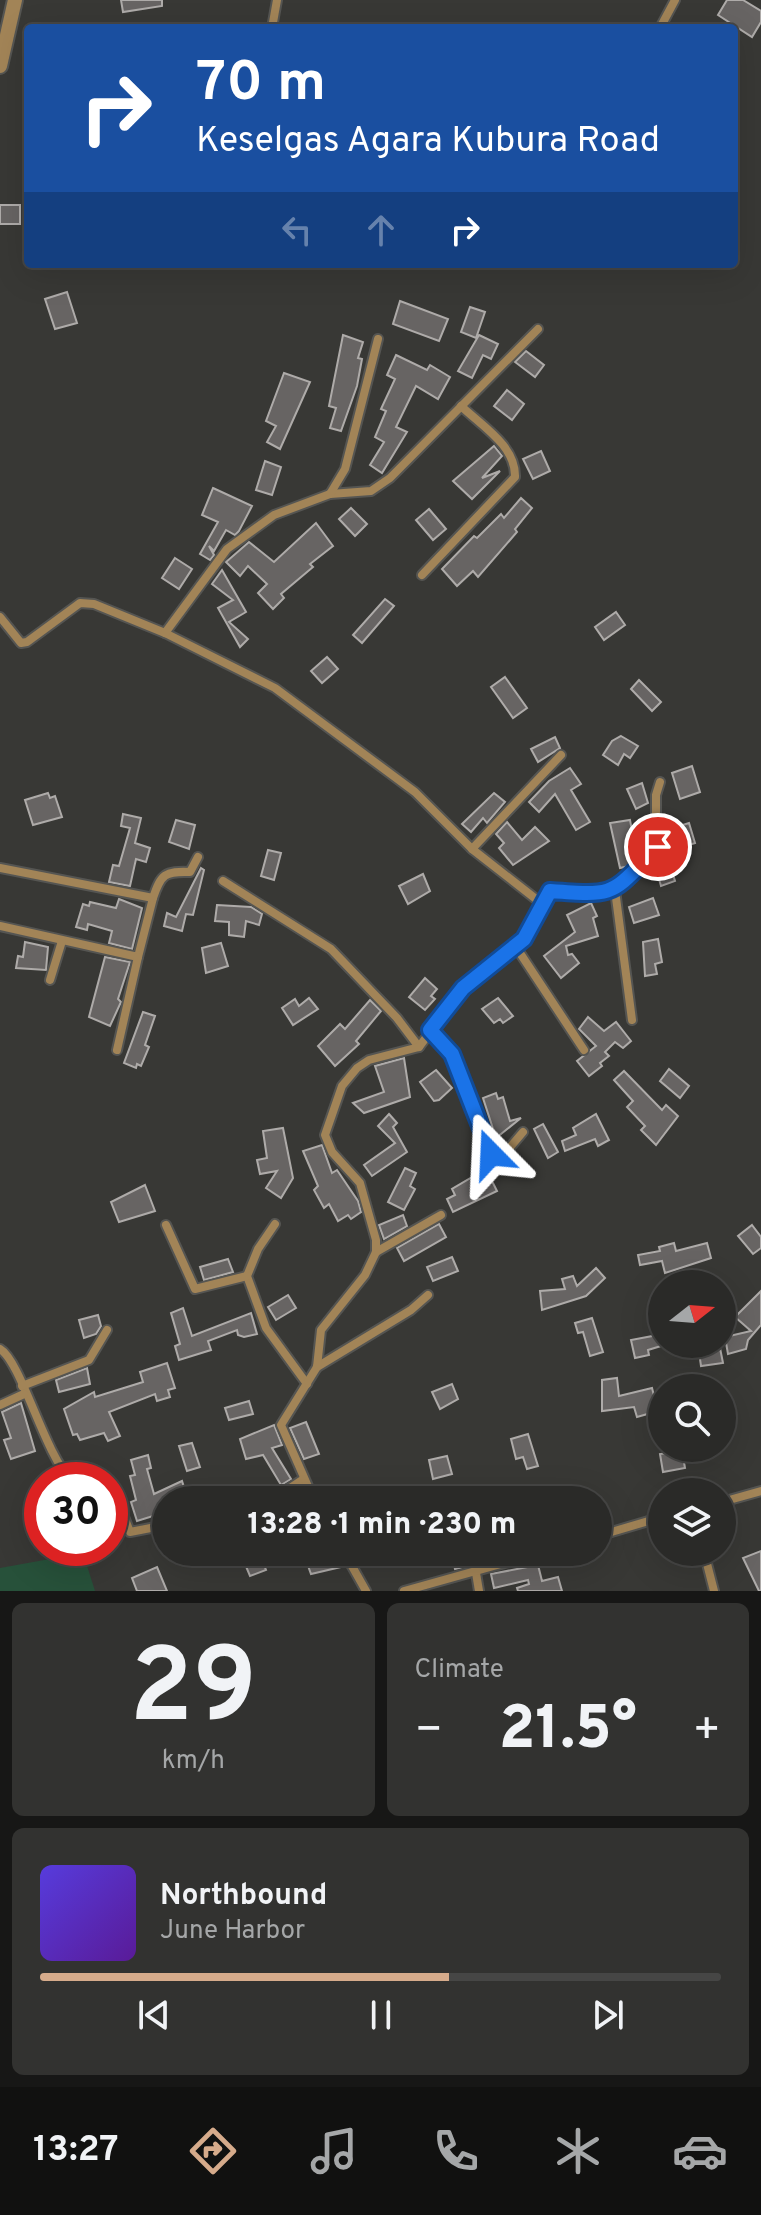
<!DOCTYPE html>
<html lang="en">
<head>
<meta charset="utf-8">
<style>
  :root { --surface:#2a2a28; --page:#323230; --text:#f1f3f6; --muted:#a5a7a8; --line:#464645; --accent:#d6ab8b }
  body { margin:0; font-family:Overpass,sans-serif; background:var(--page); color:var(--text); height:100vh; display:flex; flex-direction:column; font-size:30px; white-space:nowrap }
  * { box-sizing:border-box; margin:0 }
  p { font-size:26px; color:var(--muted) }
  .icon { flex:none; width:44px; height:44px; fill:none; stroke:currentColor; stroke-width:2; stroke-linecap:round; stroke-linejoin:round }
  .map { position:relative; height:1591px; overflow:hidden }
  .drawer { display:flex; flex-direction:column; gap:12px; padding:12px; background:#171716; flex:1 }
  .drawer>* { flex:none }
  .guide { position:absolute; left:24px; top:24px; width:714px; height:244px; border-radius:8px; box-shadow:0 8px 32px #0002,0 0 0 2px var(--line); background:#1a4fa0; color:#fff; overflow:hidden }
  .needle { width:52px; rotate:73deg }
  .controls { position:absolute; left:648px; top:1270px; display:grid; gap:16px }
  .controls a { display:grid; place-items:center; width:88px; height:88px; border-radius:50%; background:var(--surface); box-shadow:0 8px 32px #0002,0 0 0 2px var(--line); font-size:40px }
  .speed { position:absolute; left:24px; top:1462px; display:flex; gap:16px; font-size:40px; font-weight:700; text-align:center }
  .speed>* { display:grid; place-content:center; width:104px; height:104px; border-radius:50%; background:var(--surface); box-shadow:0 8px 32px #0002,0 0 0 2px var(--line); line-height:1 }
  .speed .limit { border:12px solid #d22; background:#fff; color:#111 }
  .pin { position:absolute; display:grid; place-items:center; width:68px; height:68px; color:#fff; margin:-34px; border:4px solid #fff; border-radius:50%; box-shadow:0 2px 8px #0007 }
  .me { position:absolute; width:88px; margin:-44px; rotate:339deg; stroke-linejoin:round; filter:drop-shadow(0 0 6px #0008) }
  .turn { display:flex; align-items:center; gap:28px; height:168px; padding:0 40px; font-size:36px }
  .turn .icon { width:104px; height:104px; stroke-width:2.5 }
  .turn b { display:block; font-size:56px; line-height:68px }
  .lanes { display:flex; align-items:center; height:76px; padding:0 40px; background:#0003; justify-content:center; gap:40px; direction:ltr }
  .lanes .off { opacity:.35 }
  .big { font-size:60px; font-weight:800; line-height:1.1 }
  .drawer .widget { flex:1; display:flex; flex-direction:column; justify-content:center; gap:12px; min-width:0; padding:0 28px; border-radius:12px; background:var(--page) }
  .drawer .dial { align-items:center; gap:0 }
  .dial b { font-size:104px; line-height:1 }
  .song { display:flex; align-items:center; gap:24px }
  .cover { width:96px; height:96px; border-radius:12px; background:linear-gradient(135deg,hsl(250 70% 55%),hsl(270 70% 35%)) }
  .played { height:8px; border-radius:4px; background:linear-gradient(90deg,var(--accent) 60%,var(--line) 60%) }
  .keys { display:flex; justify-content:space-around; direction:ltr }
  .heat { display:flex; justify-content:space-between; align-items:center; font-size:44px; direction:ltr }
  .drawer .tiles { flex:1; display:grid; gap:12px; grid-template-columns:1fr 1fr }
  .widget:last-child { grid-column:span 2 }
  .trip { position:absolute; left:152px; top:1486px; width:460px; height:80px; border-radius:40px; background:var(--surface); box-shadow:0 8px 32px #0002,0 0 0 2px var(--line); font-weight:800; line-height:80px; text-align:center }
  .menu { display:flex; height:128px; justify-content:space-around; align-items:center; background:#111110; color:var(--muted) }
  .menu .icon { width:56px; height:56px }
  .menu .selected { color:var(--accent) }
  .menu b { font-size:36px; color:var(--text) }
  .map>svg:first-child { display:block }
  .green { fill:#27513a }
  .building { fill:#676463; stroke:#aeaba9; stroke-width:2 }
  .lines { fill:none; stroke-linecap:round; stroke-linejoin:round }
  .minor-casing { stroke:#555552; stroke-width:12 }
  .tertiary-casing { stroke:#555552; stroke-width:18 }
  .minor { stroke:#a28457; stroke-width:8 }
  .tertiary { stroke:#a28457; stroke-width:14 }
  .route-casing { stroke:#114b97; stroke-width:20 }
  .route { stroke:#1a73e8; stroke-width:14 }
</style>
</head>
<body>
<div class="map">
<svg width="761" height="1591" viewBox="0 0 761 1591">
  <rect width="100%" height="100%" fill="#383835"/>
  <path class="green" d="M83,1553l12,38h-95v-23z"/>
  <g class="building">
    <path d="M121,0h41v6l-39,6z"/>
    <path d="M727,0h16l18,11v11l-9,15 -34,-22z"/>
    <rect x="0" y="205" width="20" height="19"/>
    <path d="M67,292l10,31 -22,6 -10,-30z"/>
    <path d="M400,301l48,18 -9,22 -46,-17z"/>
    <path d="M470,307l15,5 -9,26 -15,-6z"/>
    <path d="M343,335l20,7 -5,16 4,1 -5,27 -16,45 -11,-3 6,-20 -7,-2z"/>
    <path d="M479,335l19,9 -7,15 -8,-4 -11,23 -14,-7z"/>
    <path d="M526,351l18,14 -9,12 -20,-15z"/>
    <path d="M396,355l31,15 3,-5 20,12 -12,22 -22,-13 -20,41 11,5 -25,41 -12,-8 14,-23 -9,-5 11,-26 -5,-2 14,-30 -8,-4z"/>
    <path d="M284,373l26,9 -30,67 -13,-7 9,-16 -10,-5z"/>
    <path d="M507,390l17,14 -12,16 -18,-14z"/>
    <path d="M494,446l8,10 -20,22 18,-7 -28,28 -19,-18z"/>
    <path d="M541,451l9,20 -17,8 -10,-20z"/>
    <path d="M265,461l16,6 -9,28 -16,-5z"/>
    <path d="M213,488l39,18 -13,25 -4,4 -9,-5 -12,21 -5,-5 5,9 -4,5 -10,-6 18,-32 -16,-7z"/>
    <path d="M521,498l11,10 -17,21 2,3 -39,45 -5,-6 -16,15 -15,-17 32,-33 3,2 24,-24 3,4z"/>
    <path d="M351,508l16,16 -12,12 -16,-17z"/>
    <path d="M429,509l17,20 -13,11 -17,-20z"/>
    <path d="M316,523l17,23 -23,18 3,3 -32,27 3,4 -11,11 -15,-16 9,-9 -19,-18 -8,10 -14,-14 23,-20 25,20z"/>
    <path d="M175,558l17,11 -13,20 -17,-11z"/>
    <path d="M222,570l24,42 -17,10 19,17 -8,8 -22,-39 15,-8 -21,-16z"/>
    <path d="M385,599l9,7 -32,37 -9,-8z"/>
    <path d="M616,612l9,13 -21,15 -9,-13z"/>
    <path d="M327,657l11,12 -16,14 -11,-12z"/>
    <path d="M505,677l22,31 -14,10 -22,-31z"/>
    <path d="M639,680l22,22 -9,9 -21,-22z"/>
    <path d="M621,736l17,10 -8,12 -6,-4 -6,11 -15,-10 9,-14z"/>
    <path d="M555,737l5,11 -22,14 -7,-13z"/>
    <path d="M692,766l8,26 -20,7 -8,-26z"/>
    <path d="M570,768l11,16 -10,6 19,32 -14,8 -21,-36 -16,18 -10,-10 20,-21z"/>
    <path d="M642,783l6,20 -12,6 -9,-20z"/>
    <path d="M48,793l2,5 5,-2 7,21 -29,8 -8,-25z"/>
    <path d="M494,793l11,9 -18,21 -4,-5 -12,14 -9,-8z"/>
    <path d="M123,814l18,4 -6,25 15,5 -4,14 -10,-3 -6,27 -21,-4 4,-17 6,1 11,-38 -9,-2z"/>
    <path d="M176,820l19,5 -6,24 -20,-7z"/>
    <path d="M630,820l7,38 -8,8 -9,2 -10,-45z"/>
    <path d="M507,822l15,18 13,-13 14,14 -36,24 -14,-17 5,-5 -8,-9z"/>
    <path d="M689,823l6,20 -19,6 -6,-20z"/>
    <path d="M268,850l13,3 -7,27 -13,-4z"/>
    <path d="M668,858l7,23 -14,5 -7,-24z"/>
    <path d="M201,868l3,2 -11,45 -7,-1 -4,17 -18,-5 3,-13 9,4z"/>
    <path d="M423,874l7,17 -22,13 -9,-18z"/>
    <path d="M653,898l6,17 -25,8 -5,-16z"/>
    <path d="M119,899l23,9 -10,41 -23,-6 3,-12 -24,-7 -1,6 -11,-3 7,-23 6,2 1,-4 26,6z"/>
    <path d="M591,903l6,13 -4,2 5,18 -32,10 2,9 4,-1 7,9 -18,15 -17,-22 31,-24 -8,-17z"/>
    <path d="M217,905l34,2 11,7 -3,11 -13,-4 -2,16 -15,-2v-13l-14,-1z"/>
    <path d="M658,939l4,23 -7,2 2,10 -12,2 -2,-34z"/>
    <path d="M25,942l23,5 -2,23 -30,-2 2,-12 5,1z"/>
    <path d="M221,943l7,23 -22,7 -4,-25z"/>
    <path d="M105,957l25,5 -12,37 3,3 -11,24 -21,-9z"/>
    <path d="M425,978l12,11 -6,7 4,3 -10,11 -16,-13z"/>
    <path d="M309,998l9,11 -25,16 -11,-17 13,-9 4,7z"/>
    <path d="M498,998l15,18 -10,7 -3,-4 -6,4 -12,-14z"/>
    <path d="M370,1000l11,11 -25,30 3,3 -24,22 -17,-20 22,-22 5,5z"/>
    <path d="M143,1012l12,4 -10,29 4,2 -8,19 -4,-2 -1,4 -12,-5z"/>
    <path d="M588,1017l16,14 12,-9 15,19 -8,7 -8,-6 -10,10 4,4 -9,7 2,3 -13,10 -12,-15 19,-15 -17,-17z"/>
    <path d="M404,1058l6,39 -46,16 -11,-10 31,-11 -9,-26z"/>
    <path d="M669,1069l20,17 -9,12 -20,-17z"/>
    <path d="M436,1070l16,18 -13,12 -5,1 -14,-19z"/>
    <path d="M624,1071l38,39 4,-5 12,11 -22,29 -15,-15 4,-4 -18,-19 6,-6 -19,-21z"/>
    <path d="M496,1093l2,6 5,-2 7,24 11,-3 -25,20 -13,-40z"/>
    <path d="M389,1114l8,9 -4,4 14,25 -35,24 -8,-11 31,-22 -17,-17z"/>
    <path d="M596,1114l13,26 -11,6 -3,-7 -30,12 -3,-10 14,-6 -3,-7z"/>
    <path d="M543,1124l15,28 -10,6 -14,-29z"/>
    <path d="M283,1128l10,50 -12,20 -15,-10 11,-17 -17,3 -3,-14 10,-2 -4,-27z"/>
    <path d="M322,1145l10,28 5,-3 21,31 3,11 -10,7 -3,-4 -10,6 -9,-17 -5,4 -10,-18 4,-4 -15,-35z"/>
    <path d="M405,1168l11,5 -6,13 5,3 -11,21 -16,-8z"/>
    <path d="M486,1169l11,22 -44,21 -6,-13 8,-4 -3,-6z"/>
    <path d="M145,1185l10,26 -36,11 -8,-20z"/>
    <path d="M403,1215l4,11 -23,13 -5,-14z"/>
    <path d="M439,1224l7,13 -42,24 -7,-13z"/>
    <path d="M752,1225l9,12v11l-8,6 -15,-18z"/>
    <path d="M674,1243l2,8 31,-8 4,15 -46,15 -3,-12 -22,4 -2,-10 22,-4 -1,-4z"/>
    <path d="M452,1257l6,14 -25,10 -6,-14z"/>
    <path d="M228,1259l5,13 -29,8 -4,-13z"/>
    <path d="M596,1268l9,10 -19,18 -44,14 -2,-19 25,-2 -3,-10 11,-3 4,10z"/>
    <path d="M761,1291v34l-13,15 -2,9 -18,5 -3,-17 26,-6 -16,-14z"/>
    <path d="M288,1295l8,13 -20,12 -8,-13z"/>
    <path d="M183,1308l9,28 59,-23 6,21 -13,3 -6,-2 -1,-5 -29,11 3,9 -32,10 -4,-14 5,-2 -9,-31z"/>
    <path d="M98,1315l3,11 -5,8 -12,4 -5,-18z"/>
    <path d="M592,1318l11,34 -13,4 -7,-24 -5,1 -3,-10z"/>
    <path d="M658,1335l3,11 -13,4 1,5 -14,3 -4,-18z"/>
    <path d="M720,1348l3,15 -22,3 -2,-14z"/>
    <path d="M167,1363l8,25 -7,2 2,7 -13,4 -2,-7 -46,18 11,24 -12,5 -4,-8 -24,7 -3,-6 -4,1 -9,-26 30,-17 1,5 48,-15 -3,-10z"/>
    <path d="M87,1368l3,16 -31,8 -3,-12z"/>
    <path d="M617,1378l2,18 33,-8 6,23 -21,6 -3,-10 -32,4v-31z"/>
    <path d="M452,1384l6,15 -18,10 -8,-17z"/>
    <path d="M249,1401l4,13 -24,6 -4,-12z"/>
    <path d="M21,1403l14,48 -24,8 -7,-19 7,-2 -9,-26z"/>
    <path d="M306,1422l13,32 -15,5 -14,-31z"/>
    <path d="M274,1425l8,20 -10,3 19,31 -10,6 -18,-30 -17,4 -6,-20z"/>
    <path d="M528,1434l10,32 -11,3 -4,-12 -7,2 -5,-20z"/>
    <path d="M192,1443l8,24 -13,4 -8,-25z"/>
    <path d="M682,1451l3,17 -22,4 -3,-18z"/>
    <path d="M148,1455l3,13 -4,1 7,25 28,-13 6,19h-22v12l-29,9 -6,-19 5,-2 -6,-24 5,-1 -4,-15z"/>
    <path d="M447,1456l5,18 -19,5 -4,-19z"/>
    <path d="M761,1551v40h-2l-16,-33z"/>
    <path d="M240,1552h19l7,18 -16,6z"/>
    <path d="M303,1552h33l5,15 -30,7z"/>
    <path d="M451,1552h36l3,8 -35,9z"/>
    <path d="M538,1565l4,16 16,-4 4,14h-44l-1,-3 12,-4 -1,-4 -34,8 -3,-14z"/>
    <path d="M157,1567l10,24h-30l-5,-13z"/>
  </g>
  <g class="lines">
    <defs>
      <g id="minor">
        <path d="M272,28l5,-28"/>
        <path d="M660,28l15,-28"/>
        <path d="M330,494l41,-3 19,-13 148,-149"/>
        <path d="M422,575l93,-98c1,-31 -33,-51 -54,-71"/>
        <path d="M0,617l21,26 6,-1 53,-39 14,1 71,29 110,55 140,104 57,57 69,54"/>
        <path d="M165,633l62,-84 47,-34 56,-21 15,-25 33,-130"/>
        <path d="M472,849l89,-94"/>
        <path d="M0,868l153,30 -15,59 -138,-31"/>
        <path d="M223,881l108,68 66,69 22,29"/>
        <path d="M615,890l17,130"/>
        <path d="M153,898c8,-24 12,-27 37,-26l8,-15"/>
        <path d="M516,947l68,103"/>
        <path d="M50,980l12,-39"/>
        <path d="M430,1030l22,24 39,100 16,-3 16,-19"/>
        <path d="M117,1050l21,-93"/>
        <path d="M275,1224l-17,25 -11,27 19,52 41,56"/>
        <path d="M166,1225l29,64 52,-13"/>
        <path d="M376,1252l65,-37"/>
        <path d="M0,1349c21,12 45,106 71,131"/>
        <path d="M317,1367l94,-57 17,-15"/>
        <path d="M22,1386l67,-26 18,-30"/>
        <path d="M0,1405l24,-11"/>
        <path d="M110,1481l20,51 36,-7"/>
        <path d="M272,1500l30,-20"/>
        <path d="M314,1500l-33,-75 36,-58 4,-37 44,-55 11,-23v-12l-16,-57 -28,-31 -7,-17 17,-49 15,-18 12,-8 50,-13 44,-59 61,-49 26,-48 52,3 13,-4 43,-43 2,-13 -4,-15v-24l4,-13"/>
        <path d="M722,1502l39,-11"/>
        <path d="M598,1536l64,-19"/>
        <path d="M344,1552l22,39"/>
        <path d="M704,1552l10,39"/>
        <path d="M476,1573l3,18"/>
        <path d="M404,1591l140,-39"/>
      </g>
      <path id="tertiary" d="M0,66l15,-66"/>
    </defs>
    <use href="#minor" class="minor-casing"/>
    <use href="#tertiary" class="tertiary-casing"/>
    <use href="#minor" class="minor"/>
    <use href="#tertiary" class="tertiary"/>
  </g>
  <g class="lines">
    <defs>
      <path id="route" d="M491,1154l-39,-100 -22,-24 33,-42 61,-49 26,-48c69,5 60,4 108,-44"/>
    </defs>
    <use href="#route" class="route-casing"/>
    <use href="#route" class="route"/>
  </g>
</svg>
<div class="controls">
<a><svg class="needle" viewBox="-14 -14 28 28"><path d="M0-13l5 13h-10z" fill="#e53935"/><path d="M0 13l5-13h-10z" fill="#a5a7a8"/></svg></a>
<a><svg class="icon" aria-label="search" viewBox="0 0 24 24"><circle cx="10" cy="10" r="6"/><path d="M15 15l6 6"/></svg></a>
<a><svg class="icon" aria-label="layers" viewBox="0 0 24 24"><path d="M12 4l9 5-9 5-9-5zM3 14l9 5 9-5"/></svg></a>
</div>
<div class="speed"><div class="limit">30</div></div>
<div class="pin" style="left:658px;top:847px;background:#d93025"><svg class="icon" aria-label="arrive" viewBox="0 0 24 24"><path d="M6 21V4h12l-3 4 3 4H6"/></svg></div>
<svg class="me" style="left:491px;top:1154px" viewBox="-20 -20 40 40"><path d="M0-17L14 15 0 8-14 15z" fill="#1a73e8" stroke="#fff" stroke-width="4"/></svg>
<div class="trip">13:28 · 1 min · 230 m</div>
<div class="guide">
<div class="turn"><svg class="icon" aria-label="right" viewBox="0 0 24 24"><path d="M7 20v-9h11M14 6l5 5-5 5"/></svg><div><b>70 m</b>Keselgas Agara Kubura Road</div></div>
<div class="lanes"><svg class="icon off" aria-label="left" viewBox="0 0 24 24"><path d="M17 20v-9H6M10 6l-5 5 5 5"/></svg><svg class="icon off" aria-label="ahead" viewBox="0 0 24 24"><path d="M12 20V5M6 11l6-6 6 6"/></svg><svg class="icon" aria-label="right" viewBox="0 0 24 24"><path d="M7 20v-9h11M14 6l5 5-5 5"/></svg></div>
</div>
</div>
<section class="drawer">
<div class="tiles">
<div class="widget dial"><b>29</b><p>km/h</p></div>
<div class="widget"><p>Climate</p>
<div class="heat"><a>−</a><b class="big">21.5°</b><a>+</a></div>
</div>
<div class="widget">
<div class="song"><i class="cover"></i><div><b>Northbound</b><p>June Harbor</p></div></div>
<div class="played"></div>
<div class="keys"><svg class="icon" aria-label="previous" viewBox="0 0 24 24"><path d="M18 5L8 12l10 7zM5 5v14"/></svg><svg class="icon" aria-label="pause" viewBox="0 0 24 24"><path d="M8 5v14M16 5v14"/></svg><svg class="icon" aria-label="next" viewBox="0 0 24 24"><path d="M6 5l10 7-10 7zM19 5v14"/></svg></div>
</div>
</div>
</section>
<nav class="menu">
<b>13:27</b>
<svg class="icon selected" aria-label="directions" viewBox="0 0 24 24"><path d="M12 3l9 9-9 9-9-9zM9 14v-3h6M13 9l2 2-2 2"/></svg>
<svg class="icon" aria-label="music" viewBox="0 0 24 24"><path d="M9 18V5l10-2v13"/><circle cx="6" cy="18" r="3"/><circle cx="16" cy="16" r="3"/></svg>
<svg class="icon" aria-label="phone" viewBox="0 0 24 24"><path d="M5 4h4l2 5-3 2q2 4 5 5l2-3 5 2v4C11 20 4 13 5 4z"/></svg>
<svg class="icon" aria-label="climate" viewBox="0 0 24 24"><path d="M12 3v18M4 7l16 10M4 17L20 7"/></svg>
<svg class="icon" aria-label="car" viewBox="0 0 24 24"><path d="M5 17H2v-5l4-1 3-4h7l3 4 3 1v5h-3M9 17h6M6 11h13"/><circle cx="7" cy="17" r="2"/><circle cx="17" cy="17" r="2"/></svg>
</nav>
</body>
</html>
